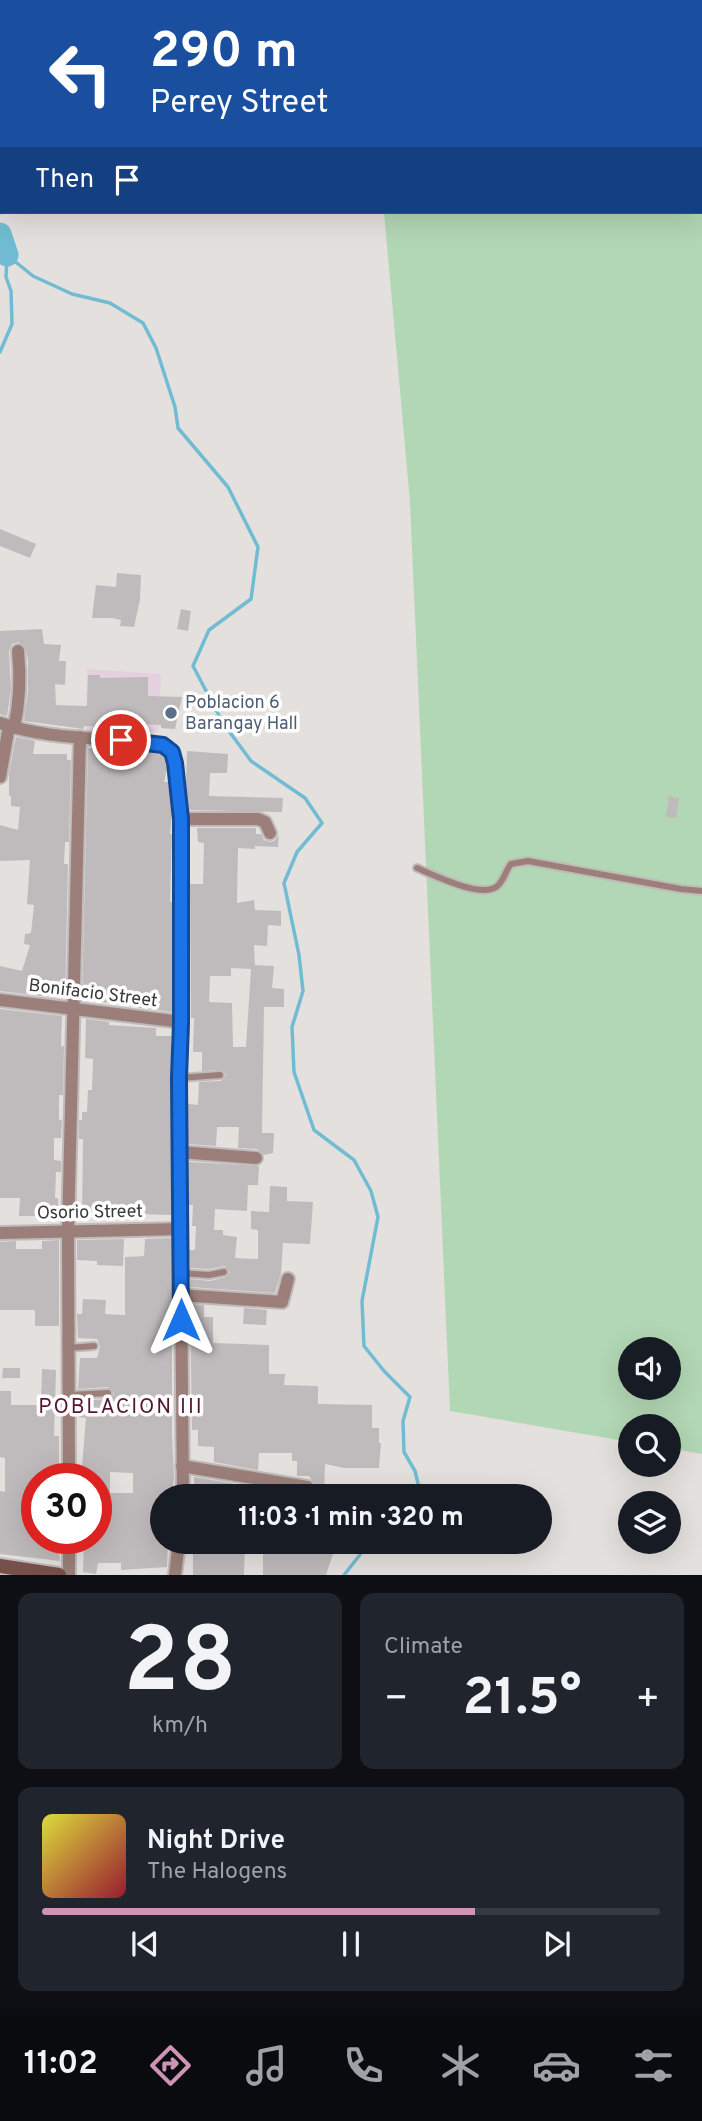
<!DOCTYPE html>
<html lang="en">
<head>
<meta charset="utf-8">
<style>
  :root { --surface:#171b24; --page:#20242c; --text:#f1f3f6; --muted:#9ea1a6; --line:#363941; --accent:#cf93b5 }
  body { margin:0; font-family:Overpass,sans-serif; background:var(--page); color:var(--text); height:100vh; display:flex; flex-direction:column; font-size:26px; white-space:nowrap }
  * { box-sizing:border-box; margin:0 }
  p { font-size:23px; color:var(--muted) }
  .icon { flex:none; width:38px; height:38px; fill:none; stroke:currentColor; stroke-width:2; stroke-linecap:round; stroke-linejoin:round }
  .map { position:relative; height:1575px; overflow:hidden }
  .details { display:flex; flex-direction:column; gap:18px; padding:18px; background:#0d0f14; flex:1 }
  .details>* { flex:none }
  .top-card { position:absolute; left:0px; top:0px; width:704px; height:214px; box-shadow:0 7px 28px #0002; background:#1a4fa0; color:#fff; overflow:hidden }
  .buttons { position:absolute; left:618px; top:1337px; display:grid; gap:14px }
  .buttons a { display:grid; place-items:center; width:63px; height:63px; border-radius:50%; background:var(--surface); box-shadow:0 7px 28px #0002; font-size:35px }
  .speed { position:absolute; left:21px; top:1463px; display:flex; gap:14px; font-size:35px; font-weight:700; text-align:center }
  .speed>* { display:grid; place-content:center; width:91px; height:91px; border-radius:50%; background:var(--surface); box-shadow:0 7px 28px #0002; line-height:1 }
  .speed .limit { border:10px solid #d22; background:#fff; color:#111 }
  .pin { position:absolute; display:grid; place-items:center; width:60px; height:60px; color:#fff; margin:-30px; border:4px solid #fff; border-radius:50%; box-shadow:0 2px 7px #0007 }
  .me { position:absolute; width:77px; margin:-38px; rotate:0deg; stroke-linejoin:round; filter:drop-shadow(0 0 5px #0008) }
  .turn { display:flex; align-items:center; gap:24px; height:147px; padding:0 35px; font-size:32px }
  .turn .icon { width:91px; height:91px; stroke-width:2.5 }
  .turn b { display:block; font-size:49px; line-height:60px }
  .then { display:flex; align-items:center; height:66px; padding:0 35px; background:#0003; gap:14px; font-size:26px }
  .big { font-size:52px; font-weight:700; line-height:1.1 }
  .details .widget { flex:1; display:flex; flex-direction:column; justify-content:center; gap:10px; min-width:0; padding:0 24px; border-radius:14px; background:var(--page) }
  .details .dial { align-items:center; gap:0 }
  .dial b { font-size:91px; line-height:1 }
  .song { display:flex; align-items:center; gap:21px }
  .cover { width:84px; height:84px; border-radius:10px; background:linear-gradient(135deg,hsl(60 70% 55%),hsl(350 70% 35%)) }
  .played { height:7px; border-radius:4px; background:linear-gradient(90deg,var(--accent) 70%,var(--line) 70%) }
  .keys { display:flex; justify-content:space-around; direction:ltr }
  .heat { display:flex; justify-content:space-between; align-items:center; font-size:38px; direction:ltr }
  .details .tiles { flex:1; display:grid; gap:18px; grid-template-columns:1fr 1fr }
  .widget:last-child { grid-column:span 2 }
  .trip { position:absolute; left:150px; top:1484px; width:402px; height:70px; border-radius:35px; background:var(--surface); box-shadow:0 7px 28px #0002; font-weight:700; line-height:70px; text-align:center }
  .menu { display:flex; height:112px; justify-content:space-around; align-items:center; background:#090b0e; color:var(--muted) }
  .menu .icon { width:49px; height:49px }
  .menu .active { color:var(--accent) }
  .menu b { font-size:32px; color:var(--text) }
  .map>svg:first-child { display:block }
  .education { fill:#e5d0df }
  .green { fill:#b2d7b4; fill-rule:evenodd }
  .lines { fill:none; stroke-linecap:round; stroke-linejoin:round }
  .stream { stroke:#71bcd2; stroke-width:3.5 }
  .river { stroke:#71bcd2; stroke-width:23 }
  .building { fill:#bfbbbc; fill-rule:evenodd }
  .lane-casing { stroke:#bfbbb9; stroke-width:10 }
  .street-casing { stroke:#bfbbb9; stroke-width:16 }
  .secondary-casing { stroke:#bfbbb9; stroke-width:18 }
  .lane { stroke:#9c7f7a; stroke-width:6 }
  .street { stroke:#9c7f7a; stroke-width:12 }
  .secondary { stroke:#78504b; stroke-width:14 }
  .route-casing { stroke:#114b97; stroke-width:18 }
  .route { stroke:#1a73e8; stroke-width:12 }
  .service-dot { fill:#5c6f8a; stroke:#fff; stroke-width:2.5 }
  .labels { text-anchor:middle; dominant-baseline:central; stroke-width:7; stroke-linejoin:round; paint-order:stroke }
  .service-label { font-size:18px; fill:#4e5e75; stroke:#fff; text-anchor:start }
  .street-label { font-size:18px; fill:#3a3938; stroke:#fff }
  .quarter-label { font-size:21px; letter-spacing:2px; fill:#541433; stroke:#fff }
</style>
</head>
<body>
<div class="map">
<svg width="702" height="1575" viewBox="0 0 702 1575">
  <rect width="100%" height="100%" fill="#e4e0de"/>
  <path class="education" d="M87,669l74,5 -3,58 -72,1z"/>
  <path class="green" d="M365,0h337v1454l-33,-6 -1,-22h-38v16l-180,-31 -40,-909 -26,-290h318v-210zM630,1349h38v39h-38z"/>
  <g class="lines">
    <g class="stream">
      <path d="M7,255l26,21 39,18 38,9 33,20 13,25 19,59 3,21 50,59 30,60 -7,52 -42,31 -16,36 30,57 28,38 54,37 17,25 -25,29 -13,31 15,72 4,36 -11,36 2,45 20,58 40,30 17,31 7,26 -16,84 2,45 20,25 26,26 -7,24 1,31 11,19 6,25"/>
      <path d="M0,352l12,-28 -1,-33 -5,-14 1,-20"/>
      <path d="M344,1575l15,-19 8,-14"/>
    </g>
    <g class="river">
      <path d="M0,132l2,3"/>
      <path d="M0,203l2,-6"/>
      <path d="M0,234l7,21"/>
    </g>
  </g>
  <g class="building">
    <path d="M0,529l36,15 -6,14 -30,-12z"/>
    <path d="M117,573l24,2 -1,24 -6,28 -14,-1 1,-6 -9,-2h-20l4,-33 20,2z"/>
    <path d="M181,609l10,2 -3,20 -11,-2z"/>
    <path d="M42,629l2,15 17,1 -2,16h7l-1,24 -10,-1 1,21 31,1 1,-31h12v3l48,-1v19l34,1 -7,32 -14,-1v-3l-20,-1v4l-57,-2v3l-60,-8 4,-30v-31l-3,-13 -7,-5 -6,2 -3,7 2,38 -4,27 -7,-2v-83z"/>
    <path d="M16,737l19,4 -2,13h34v6h4l-2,82h-4l-1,22h4l-3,135 -65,-8v-25l22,5 8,-26 -6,-1 1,-10 6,-1 3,-28 -7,-1 3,-44 -30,1v-36l18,5 2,-23 -9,-1v-10h-2v-22z"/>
    <path d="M88,748l54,3 18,2 4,4 3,11 -3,14h4l4,30 -2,22h2l-2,68h3v110l-41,-5v-3l-50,-3z"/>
    <path d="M187,751l41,3 -1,19h-17l-1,23 74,2 -1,14 -93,-2 -3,-27z"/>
    <path d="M669,796l10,2 -3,20 -10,-1z"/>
    <path d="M197,828h59v6h5l3,6 6,2 4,-1 5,-6 -1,12 -23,-1v3l-17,-1 -1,55 17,-3 1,10 26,1v15l-13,-1 -1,21 -13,-1 1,20 19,1 -2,22 12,1v18h-20l-2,126h12l-1,20 -9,2 -7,-6 -19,-1 1,-21h-22l-1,19 -28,-2v-40l10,1 1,-23 22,-1 5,-6 -4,-5 -20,1v-19h-9l1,-34h-3l-1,-134h13l1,-41 -6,-1zM231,968l20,1 -5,78h-13l-1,-44 -23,-1 1,-26h21z"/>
    <path d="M0,1009l62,7 -1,30h3l-1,49h-4v25h3l-1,18h-7v22l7,1v11h-5l-1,26h3v15l-23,-1v4h-16l1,-18h-20z"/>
    <path d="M86,1019l23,3v3l47,3v8h15l1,179 -77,-2v3h-13l1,-77h-4v-19h3v-8h5l1,-22h4l1,-31 -8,-1z"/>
    <path d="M189,1162l70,4 -1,19h-10l-1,26 -32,-2 -1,21h9v5l14,2 -2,21 23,1v-29l-7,-1v-18l18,1 1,-26 17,1v14l26,1 -3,42 -27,-1 -2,30 -6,20 -85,-6v-8l20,2 16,-4 4,-5 -5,-6 -16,3 -19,-1 -1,-18h6l1,-24h-4l1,-21h-4z"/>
    <path d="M172,1238v195l2,45 -2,18h-9v46h5l-1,25 -46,3v-7h-23l-2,11 -13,-2 1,-34h12v-59h-15l5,-61 -8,-1 -1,-16 31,-2 6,-6 -6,-6 -30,2 2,-31h17l3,-12 -3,-7 -19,-1 -1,-24h5l1,-15 23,1 -1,14 20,1v-58l19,-1 1,-17zM110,1472l23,1v20h-23z"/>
    <path d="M124,1239l-1,27 -26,-1v-4l-20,-1v-20z"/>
    <path d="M59,1240v86h-24v-16h-35v-68l16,-1v8h26v-8z"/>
    <path d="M190,1304l14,1v12h9v26l56,2v29h16l-1,11 34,1v18l54,1v23h7v15h2l-2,25h-34l-20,-4 -1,32h-16l6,-4 1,-7 -6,-9h-12v-15h-5v-8h-33l-1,17 -44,-8v-15l-16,-1v-16h-6z"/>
    <path d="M244,1308l23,2 -1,15 -23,-1z"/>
    <path d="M3,1368h17v10h-18z"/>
    <path d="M42,1369l14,1 -2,66h5v43h-22v59h21l2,23 -60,-7v-63l5,1v-34l-5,-1v-66h11v14h30z"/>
    <path d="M194,1477l83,14v5h-76v-7h-7z"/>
    <path d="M193,1542h52l-1,33h-51z"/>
    <path d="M263,1542l58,2 1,-2h15l-11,33h-63z"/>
  </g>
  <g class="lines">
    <defs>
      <g id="lane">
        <path d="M417,868c17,7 63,30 79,19 8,-5 9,-16 15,-23l17,-3 153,28 21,2"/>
        <path d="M179,1078l41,-3"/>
        <path d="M180,1273l29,2 15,-3"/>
        <path d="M68,1348l26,-2"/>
        <path d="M69,1395l39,-2"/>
      </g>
      <g id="street">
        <path d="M0,723c50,18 111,14 163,22l9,7 3,11 6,56 1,203 -3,56 4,418"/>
        <path d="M14,728c6,-27 7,-49 4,-77"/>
        <path d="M0,777l9,-51"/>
        <path d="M181,819h77l7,3 5,11"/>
        <path d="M0,1000l182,22"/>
        <path d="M179,1152l77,6"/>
        <path d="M0,1233l180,-4"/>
        <path d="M180,1295l102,7 6,-23"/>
        <path d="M182,1466l125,21"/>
        <path d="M69,1479l-1,-248 12,-494"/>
        <path d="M69,1538v37"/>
        <path d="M175,1575l4,-33"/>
      </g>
      <path id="secondary" d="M0,1566l59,9"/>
    </defs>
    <use href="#lane" class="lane-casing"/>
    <use href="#street" class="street-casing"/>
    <use href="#secondary" class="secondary-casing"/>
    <use href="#lane" class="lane"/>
    <use href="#street" class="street"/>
    <use href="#secondary" class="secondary"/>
  </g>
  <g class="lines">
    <defs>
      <path id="route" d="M121,740l42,5 9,7 3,11 6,56v204l-2,55 2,242"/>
    </defs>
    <use href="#route" class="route-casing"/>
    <use href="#route" class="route"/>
  </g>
  <circle class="service-dot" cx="171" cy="713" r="7"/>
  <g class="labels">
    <g class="service-label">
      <text x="185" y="703">Poblacion 6<tspan x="185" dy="21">Barangay Hall</tspan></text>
    </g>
    <g class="street-label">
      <text transform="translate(93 994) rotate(7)">Bonifacio Street</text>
      <text transform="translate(90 1213) rotate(-1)">Osorio Street</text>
    </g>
    <g class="quarter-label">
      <text x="121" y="1407">POBLACION III</text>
    </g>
  </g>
</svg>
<div class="buttons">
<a><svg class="icon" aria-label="sound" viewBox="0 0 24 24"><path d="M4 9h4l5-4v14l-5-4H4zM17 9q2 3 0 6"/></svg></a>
<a><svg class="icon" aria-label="search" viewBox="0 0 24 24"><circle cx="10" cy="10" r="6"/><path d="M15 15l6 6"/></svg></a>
<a><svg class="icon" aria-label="layers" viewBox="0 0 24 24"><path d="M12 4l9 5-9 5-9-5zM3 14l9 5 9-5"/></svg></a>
</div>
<div class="speed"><div class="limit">30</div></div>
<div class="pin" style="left:121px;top:740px;background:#d93025"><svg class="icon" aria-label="arrive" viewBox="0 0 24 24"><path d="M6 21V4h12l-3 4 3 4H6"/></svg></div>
<svg class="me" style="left:181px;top:1320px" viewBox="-20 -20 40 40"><path d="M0-17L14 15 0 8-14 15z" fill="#1a73e8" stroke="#fff" stroke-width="4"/></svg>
<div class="trip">11:03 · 1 min · 320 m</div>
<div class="top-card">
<div class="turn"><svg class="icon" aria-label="left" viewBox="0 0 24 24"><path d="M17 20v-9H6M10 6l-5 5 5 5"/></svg><div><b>290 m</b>Perey Street</div></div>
<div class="then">Then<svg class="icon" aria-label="arrive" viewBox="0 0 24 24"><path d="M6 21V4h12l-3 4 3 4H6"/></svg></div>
</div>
</div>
<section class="details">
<div class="tiles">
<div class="widget dial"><b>28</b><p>km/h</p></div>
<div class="widget"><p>Climate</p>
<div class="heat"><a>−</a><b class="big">21.5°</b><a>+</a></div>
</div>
<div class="widget">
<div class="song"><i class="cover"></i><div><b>Night Drive</b><p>The Halogens</p></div></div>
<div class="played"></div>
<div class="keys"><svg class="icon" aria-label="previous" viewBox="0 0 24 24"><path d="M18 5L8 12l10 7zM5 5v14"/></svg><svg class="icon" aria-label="pause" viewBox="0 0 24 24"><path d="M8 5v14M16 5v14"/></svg><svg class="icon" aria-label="next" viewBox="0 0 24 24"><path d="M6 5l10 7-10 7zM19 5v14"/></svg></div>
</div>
</div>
</section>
<nav class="menu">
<b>11:02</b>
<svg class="icon active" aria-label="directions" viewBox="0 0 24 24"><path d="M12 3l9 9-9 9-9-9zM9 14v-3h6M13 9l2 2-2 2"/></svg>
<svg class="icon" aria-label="music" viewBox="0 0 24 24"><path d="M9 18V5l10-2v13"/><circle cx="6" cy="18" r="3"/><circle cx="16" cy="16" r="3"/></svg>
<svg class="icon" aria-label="phone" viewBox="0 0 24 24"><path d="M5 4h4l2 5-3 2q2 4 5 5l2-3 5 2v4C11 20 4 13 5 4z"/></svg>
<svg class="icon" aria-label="climate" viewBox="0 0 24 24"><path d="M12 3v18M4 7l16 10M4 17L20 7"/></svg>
<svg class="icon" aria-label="car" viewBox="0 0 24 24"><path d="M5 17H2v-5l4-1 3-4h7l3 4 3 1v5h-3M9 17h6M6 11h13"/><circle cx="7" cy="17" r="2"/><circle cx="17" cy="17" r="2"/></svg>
<svg class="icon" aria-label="filters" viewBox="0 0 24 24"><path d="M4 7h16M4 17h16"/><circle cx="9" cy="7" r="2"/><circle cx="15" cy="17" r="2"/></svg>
</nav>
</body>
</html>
